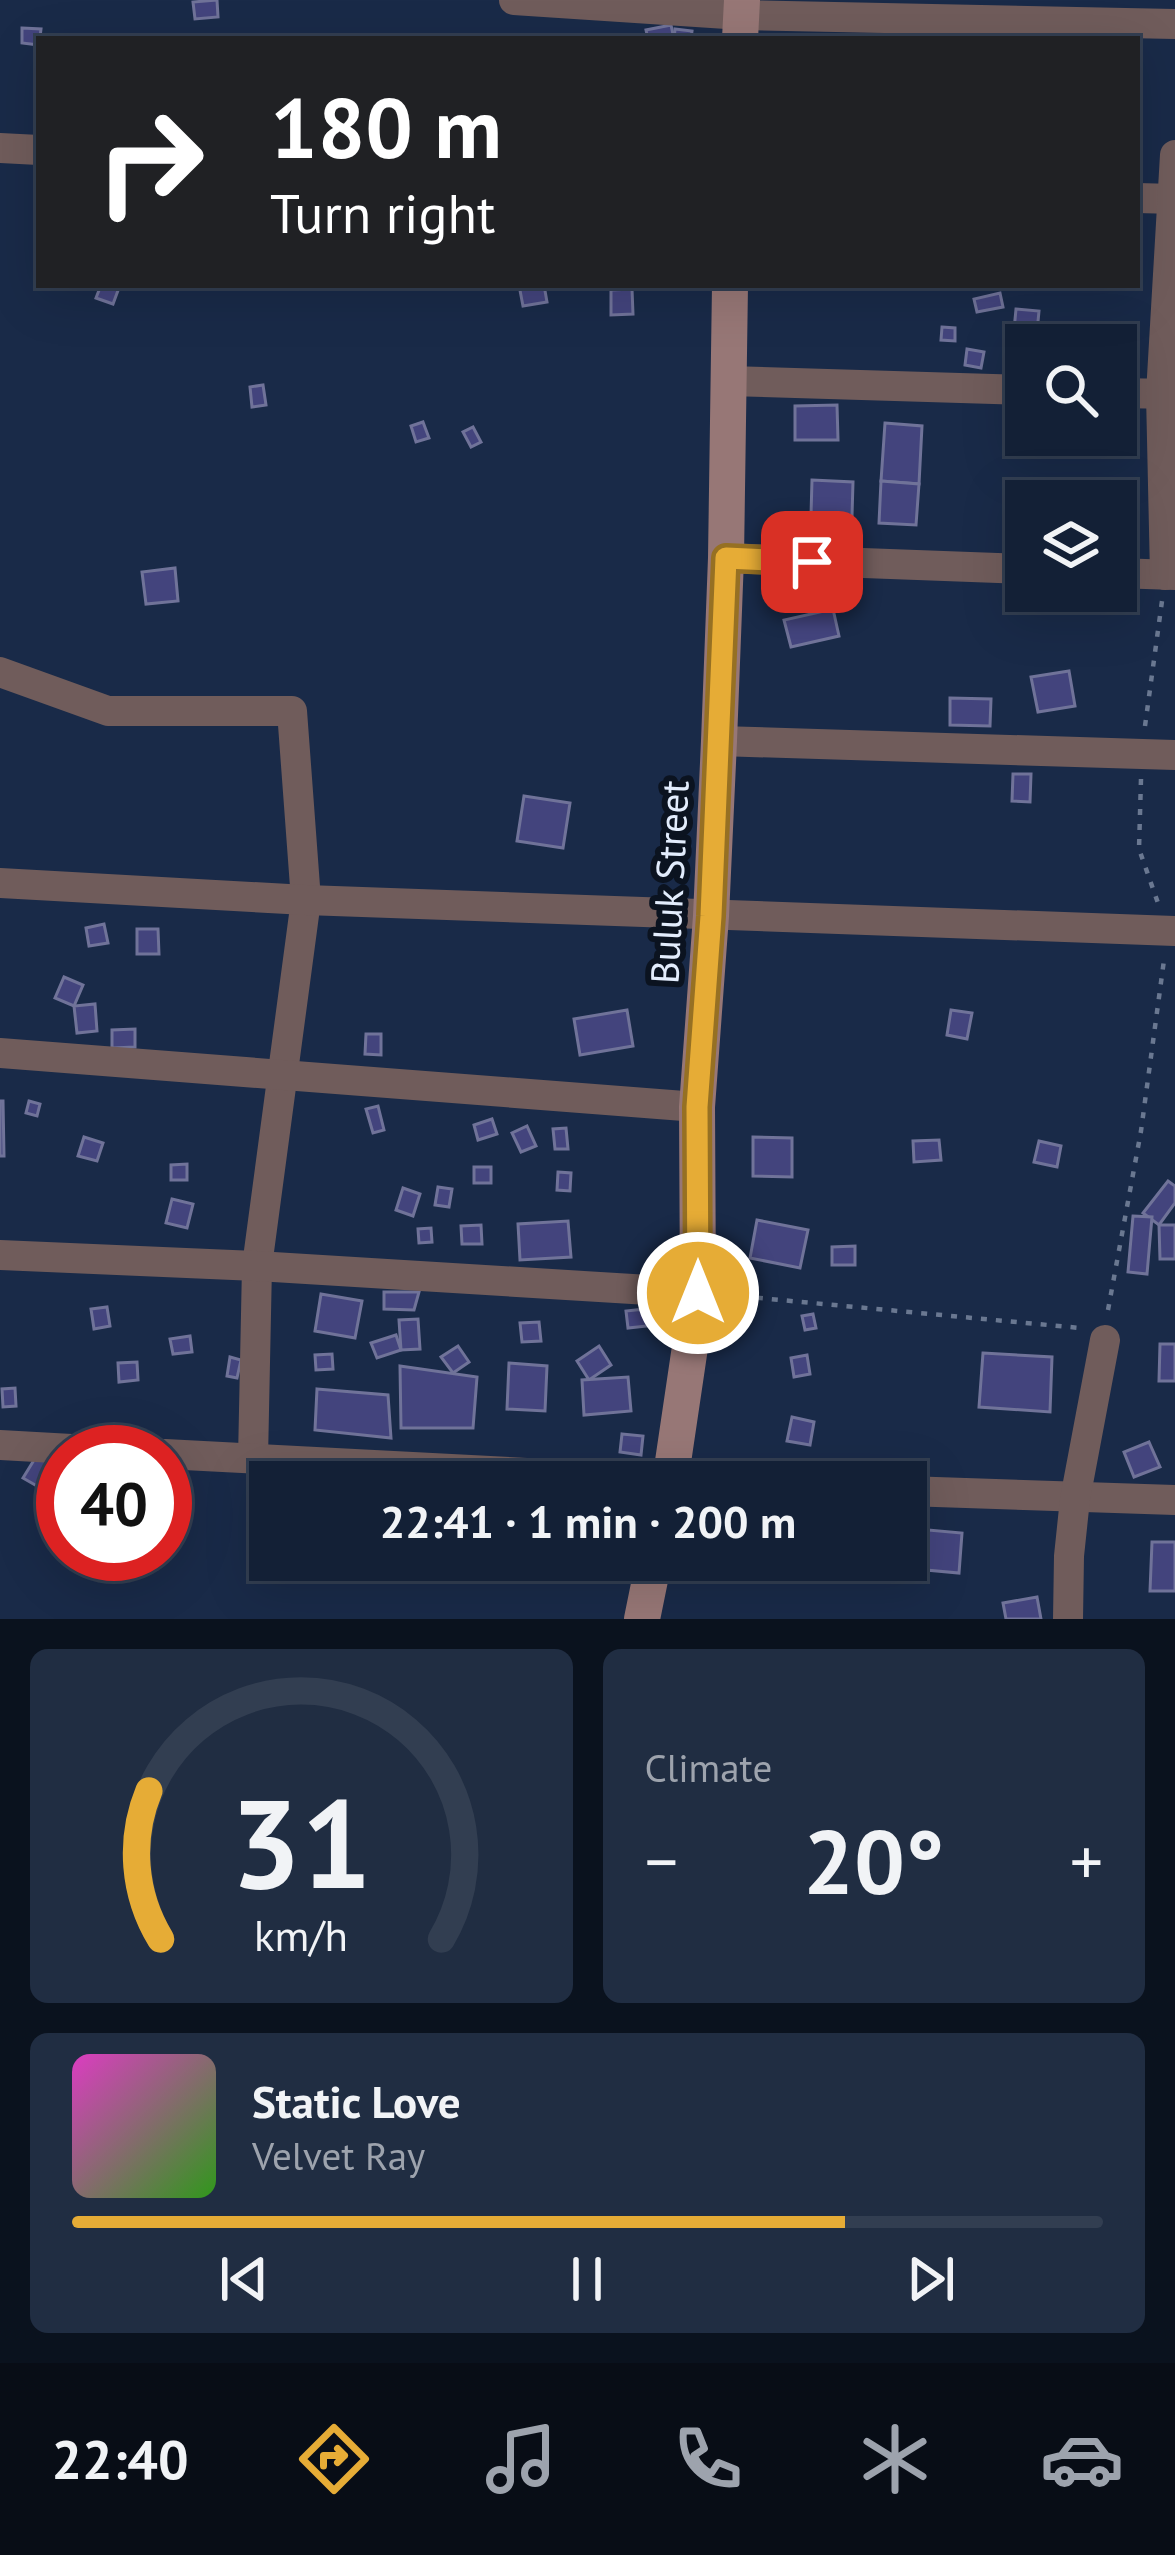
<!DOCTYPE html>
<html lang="en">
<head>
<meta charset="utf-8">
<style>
  :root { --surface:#132036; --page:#202d42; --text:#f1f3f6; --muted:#9da3ad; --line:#323e51; --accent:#e6ac36 }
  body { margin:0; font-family:"PT Sans",sans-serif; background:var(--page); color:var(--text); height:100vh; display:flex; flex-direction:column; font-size:45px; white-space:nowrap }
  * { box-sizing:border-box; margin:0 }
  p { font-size:39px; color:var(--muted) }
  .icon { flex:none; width:66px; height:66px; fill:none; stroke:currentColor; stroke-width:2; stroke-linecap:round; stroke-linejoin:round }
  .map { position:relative; height:1619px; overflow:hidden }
  .sheet { display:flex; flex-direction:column; gap:30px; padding:30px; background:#0a121e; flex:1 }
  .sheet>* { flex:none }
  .guide { position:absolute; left:36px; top:36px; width:1104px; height:252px; border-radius:0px; box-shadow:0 12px 48px #0002,0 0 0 3px var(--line); background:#202124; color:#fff; overflow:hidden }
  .buttons { position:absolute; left:1005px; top:324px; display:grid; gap:24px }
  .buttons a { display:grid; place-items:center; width:132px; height:132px; border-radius:0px; background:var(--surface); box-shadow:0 12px 48px #0002,0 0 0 3px var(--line); font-size:60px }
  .speed { position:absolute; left:36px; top:1425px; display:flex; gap:24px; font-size:60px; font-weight:700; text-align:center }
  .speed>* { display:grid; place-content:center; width:156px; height:156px; border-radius:50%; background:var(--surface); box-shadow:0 12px 48px #0002,0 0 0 3px var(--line); line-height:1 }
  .speed .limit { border:18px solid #d22; background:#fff; color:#111 }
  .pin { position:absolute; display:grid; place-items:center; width:102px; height:102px; color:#fff; margin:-51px; border-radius:24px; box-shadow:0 6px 18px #0006 }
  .me { position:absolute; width:132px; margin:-66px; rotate:0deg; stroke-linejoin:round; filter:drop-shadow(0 0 9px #0008) }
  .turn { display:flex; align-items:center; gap:42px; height:252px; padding:0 36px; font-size:54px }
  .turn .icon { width:156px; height:156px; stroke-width:2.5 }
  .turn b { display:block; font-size:84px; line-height:102px }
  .big { font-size:90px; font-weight:700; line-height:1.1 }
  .sheet .card { flex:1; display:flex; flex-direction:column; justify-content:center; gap:18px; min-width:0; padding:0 42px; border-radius:18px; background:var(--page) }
  .sheet .dial { align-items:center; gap:0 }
  .dial svg { height:312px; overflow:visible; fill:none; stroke:var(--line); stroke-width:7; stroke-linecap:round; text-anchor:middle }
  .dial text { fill:var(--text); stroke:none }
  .song { display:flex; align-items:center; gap:36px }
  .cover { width:144px; height:144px; border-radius:18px; background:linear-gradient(135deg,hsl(310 70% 55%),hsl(110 70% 35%)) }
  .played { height:12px; border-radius:6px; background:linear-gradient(90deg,var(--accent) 75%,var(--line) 75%) }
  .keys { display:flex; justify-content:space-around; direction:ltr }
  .heat { display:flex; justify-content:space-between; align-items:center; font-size:66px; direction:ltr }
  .sheet .tiles { flex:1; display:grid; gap:30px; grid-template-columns:1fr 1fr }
  .card:last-child { grid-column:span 2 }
  .trip { position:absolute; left:249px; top:1461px; width:678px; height:120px; border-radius:0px; background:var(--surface); box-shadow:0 12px 48px #0002,0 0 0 3px var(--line); font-weight:700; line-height:120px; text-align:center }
  .tabs { display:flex; height:192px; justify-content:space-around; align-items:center; background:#080d16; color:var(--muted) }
  .tabs .icon { width:84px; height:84px }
  .tabs .selected { color:var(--accent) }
  .tabs b { font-size:54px; color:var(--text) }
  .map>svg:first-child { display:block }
  .building { fill:#43447d; stroke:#707399; stroke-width:3 }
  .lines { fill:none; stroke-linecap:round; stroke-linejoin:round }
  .path { stroke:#6a7891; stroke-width:4.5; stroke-dasharray:6 9; stroke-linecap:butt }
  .street { stroke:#705c5b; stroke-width:30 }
  .secondary { stroke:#977776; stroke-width:36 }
  .route-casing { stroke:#967023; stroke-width:30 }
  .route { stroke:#e6ac36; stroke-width:21 }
  .labels { text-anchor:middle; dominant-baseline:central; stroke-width:12; stroke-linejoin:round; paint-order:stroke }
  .street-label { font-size:39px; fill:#e2ecfc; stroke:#0b1320 }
</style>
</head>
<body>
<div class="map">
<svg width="1175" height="1619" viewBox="0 0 1175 1619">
  <rect width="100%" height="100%" fill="#192a48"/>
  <g class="building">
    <path d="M217,0l1,17 -23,2 -2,-17z"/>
    <path d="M671,25l3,14h-26l-2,-9z"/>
    <path d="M22,28l19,1 -2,16 -17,-2z"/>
    <path d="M675,29l17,2 -1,8h-17z"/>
    <path d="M101,285h19l-7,19 -17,-6z"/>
    <path d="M519,285h25l3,17 -24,4z"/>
    <path d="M632,289l1,25 -22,1v-25z"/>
    <path d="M1000,293l3,14 -26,5 -3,-13z"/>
    <path d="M1016,309l23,2 -2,21 -23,-2z"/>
    <path d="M942,327l13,1v13l-14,-1z"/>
    <path d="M967,349l17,3 -3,16 -16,-3z"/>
    <path d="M263,385l3,20 -14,2 -2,-20z"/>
    <path d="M837,405l1,35h-43v-34z"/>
    <path d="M423,422l6,16 -13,4 -5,-16z"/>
    <path d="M885,423l37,3 -3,58 -38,-3z"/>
    <path d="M473,427l8,15 -10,5 -8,-15z"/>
    <path d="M812,480l41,2 -1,34 -41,-1z"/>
    <path d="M881,481l38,3 -3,41 -37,-2z"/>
    <path d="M175,568l3,33 -32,3 -4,-32z"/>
    <path d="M833,609l6,27 -48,11 -7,-27z"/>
    <path d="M1069,671l6,35 -37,6 -7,-35z"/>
    <path d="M950,698l41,1 -1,27 -40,-1z"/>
    <path d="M1013,774h18l-1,28 -18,-1z"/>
    <path d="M524,796l46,7 -7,45 -46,-7z"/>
    <path d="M104,924l4,19 -19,3 -3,-18z"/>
    <path d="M137,929h21l1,25h-22z"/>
    <path d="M64,977l19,8 -9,21 -19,-8z"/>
    <path d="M95,1004l2,27 -20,2 -3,-27z"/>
    <path d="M627,1010l6,36 -53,9 -6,-36z"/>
    <path d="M951,1010l21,3 -5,26 -20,-4z"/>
    <path d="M135,1029v18l-23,1v-18z"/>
    <path d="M366,1034h15v21l-16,-1z"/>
    <path d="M0,1101h3l1,55h-4z"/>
    <path d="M29,1101l11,3 -3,12 -11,-3z"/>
    <path d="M378,1106l6,24 -11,3 -7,-24z"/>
    <path d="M492,1119l5,15 -19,6 -4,-15z"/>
    <path d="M527,1126l9,20 -15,6 -9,-19z"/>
    <path d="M566,1128l2,21h-13l-2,-20z"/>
    <path d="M84,1137l19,6 -6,18 -19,-5z"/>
    <path d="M753,1137l39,1v39l-39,-1z"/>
    <path d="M939,1140l2,20 -27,2 -1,-21z"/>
    <path d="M1039,1141l22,5 -4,21 -23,-5z"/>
    <path d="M187,1164v16h-16v-15z"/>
    <rect x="474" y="1167" width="17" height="16"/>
    <path d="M558,1172l13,1 -1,18 -13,-1z"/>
    <path d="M1168,1181l7,5v17l-16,22 -16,-12z"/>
    <path d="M438,1187l14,2 -3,18 -14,-2z"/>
    <path d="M403,1188l17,6 -7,22 -17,-6z"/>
    <path d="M172,1199l21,5 -6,24 -21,-5z"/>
    <path d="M1133,1216l19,1 -5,57 -19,-2z"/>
    <path d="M757,1220l51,10 -8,38 -50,-10z"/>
    <path d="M568,1221l3,36 -51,3 -2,-36z"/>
    <path d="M481,1225l1,19h-20l-1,-18z"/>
    <path d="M1159,1225h16v34h-15z"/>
    <path d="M431,1228l1,14 -13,1 -1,-14z"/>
    <path d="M855,1246v19h-23v-18z"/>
    <path d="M384,1292h35l-5,18 -30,-1z"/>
    <path d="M321,1294l41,7 -7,37 -40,-7z"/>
    <path d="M107,1307l3,19 -16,3 -3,-20z"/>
    <path d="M645,1309l2,17 -19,2 -2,-17z"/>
    <path d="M813,1314l3,14 -11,2 -3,-14z"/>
    <path d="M418,1319l2,30 -19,1 -2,-30z"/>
    <path d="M539,1322l2,19 -19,1 -2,-19z"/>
    <path d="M396,1335l5,15 -24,8 -6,-15z"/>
    <path d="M190,1336l2,16 -19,2 -3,-15z"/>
    <path d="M1160,1344h15v37h-16z"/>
    <path d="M458,1346l11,16 -16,11 -12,-16z"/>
    <path d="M599,1346l12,19 -22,15 -12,-19z"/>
    <path d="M983,1353l69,4 -2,55 -71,-5z"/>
    <path d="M332,1354l1,15 -17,1 -1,-15z"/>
    <path d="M807,1355l3,19 -16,3 -3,-19z"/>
    <path d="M230,1357l11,3 -4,18 -10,-2z"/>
    <path d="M137,1362l1,18 -19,2 -1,-19z"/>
    <path d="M509,1363l38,3 -2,45 -38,-2z"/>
    <path d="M400,1366l77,11 -4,51h-72z"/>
    <path d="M628,1377l3,34 -47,4 -2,-35z"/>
    <path d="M15,1388l1,18 -13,1 -1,-18z"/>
    <path d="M317,1389l71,6 3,43 -76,-8z"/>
    <path d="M792,1417l22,5 -4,23 -23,-4z"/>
    <path d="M622,1434l21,2 -2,19 -21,-3z"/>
    <path d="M1149,1442l11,25 -26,10 -10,-25z"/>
    <path d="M39,1452l24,14v35l-40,-23z"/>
    <path d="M906,1528l56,5 -3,40 -141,-13h88z"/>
    <path d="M1152,1542h23v49h-25z"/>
    <path d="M451,1560h37l-4,11z"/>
    <path d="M1037,1597l4,22h-35l-3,-16z"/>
  </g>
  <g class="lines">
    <g class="path">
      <path d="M1145,726l17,-125"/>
      <path d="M1141,779l-2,70 19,54"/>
      <path d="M727,1295l353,33"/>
      <path d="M1108,1310l33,-179 23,-171"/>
    </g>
    <g class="street">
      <path d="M514,0l228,15 433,9"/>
      <path d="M0,148l39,2"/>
      <path d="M1137,198l38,1"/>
      <path d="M728,381l298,9"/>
      <path d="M1116,393l59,1"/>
      <path d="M726,558l300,11"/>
      <path d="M1116,573l59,2"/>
      <path d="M1165,575l-4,-181 14,-239"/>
      <path d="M0,672l108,39h184l14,189 -49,366 -4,193"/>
      <path d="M719,741l456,14"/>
      <path d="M0,883l306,17 869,31"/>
      <path d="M0,1053l697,54"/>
      <path d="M0,1255l257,11 441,27"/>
      <path d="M0,1445l125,7"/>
      <path d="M165,1454l534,28"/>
      <path d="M906,1491l269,9"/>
      <path d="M1068,1619l1,-63 6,-57 30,-159"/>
    </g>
    <g class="secondary">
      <path d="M740,39l2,-39"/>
      <path d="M670,1482l28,-189 -1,-186 14,-191 8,-175 7,-183 4,-273"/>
      <path d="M642,1619l12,-59"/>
    </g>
  </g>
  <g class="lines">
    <defs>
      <path id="route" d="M698,1293l-1,-186 14,-191 15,-358 86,4"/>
    </defs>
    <use href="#route" class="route-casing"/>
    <use href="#route" class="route"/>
  </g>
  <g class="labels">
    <g class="street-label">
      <text transform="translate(669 882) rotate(-87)">Buluk Street</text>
    </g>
  </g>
</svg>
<div class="buttons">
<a><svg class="icon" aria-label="search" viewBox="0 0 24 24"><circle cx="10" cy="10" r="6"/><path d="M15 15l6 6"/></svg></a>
<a><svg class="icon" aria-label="layers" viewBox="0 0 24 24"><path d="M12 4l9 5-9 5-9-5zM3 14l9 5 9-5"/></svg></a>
</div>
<div class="speed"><div class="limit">40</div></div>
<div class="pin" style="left:812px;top:562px;background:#d93025"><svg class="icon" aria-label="arrive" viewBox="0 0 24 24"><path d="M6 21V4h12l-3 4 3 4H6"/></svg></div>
<svg class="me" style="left:698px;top:1293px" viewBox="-20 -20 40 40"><circle r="17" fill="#e6ac36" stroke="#fff" stroke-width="3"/><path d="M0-11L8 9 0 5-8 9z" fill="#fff"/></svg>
<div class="trip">22:41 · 1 min · 200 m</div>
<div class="guide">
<div class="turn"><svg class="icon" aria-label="right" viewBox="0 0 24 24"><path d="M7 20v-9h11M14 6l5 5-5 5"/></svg><div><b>180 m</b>Turn right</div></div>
</div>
</div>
<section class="sheet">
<div class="tiles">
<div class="card dial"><svg viewBox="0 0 100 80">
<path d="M14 69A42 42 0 1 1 86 69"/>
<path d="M14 69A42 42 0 0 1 11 31" stroke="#e6ac36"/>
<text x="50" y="56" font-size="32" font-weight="700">31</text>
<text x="50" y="72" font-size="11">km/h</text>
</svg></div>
<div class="card"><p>Climate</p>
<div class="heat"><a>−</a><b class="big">20°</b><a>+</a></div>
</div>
<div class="card">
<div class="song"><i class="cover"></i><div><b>Static Love</b><p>Velvet Ray</p></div></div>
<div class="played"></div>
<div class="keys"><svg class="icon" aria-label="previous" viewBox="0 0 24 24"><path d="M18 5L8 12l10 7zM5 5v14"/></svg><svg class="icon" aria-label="pause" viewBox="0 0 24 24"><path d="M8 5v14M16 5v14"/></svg><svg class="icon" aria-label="next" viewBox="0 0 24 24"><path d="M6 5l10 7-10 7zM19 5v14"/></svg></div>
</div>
</div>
</section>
<nav class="tabs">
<b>22:40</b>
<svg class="icon selected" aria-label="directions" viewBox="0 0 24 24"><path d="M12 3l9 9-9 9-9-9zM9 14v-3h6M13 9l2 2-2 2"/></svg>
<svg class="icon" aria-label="music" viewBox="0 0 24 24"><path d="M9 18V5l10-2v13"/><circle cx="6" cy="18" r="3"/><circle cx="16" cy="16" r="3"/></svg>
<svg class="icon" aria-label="phone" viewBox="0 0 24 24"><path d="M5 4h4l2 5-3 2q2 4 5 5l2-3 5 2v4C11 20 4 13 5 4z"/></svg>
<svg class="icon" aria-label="climate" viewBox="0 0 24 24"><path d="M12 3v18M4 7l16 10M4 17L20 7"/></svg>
<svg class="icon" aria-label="car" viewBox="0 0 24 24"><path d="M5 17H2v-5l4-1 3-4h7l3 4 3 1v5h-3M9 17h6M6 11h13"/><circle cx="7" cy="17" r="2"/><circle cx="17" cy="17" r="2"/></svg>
</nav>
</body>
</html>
